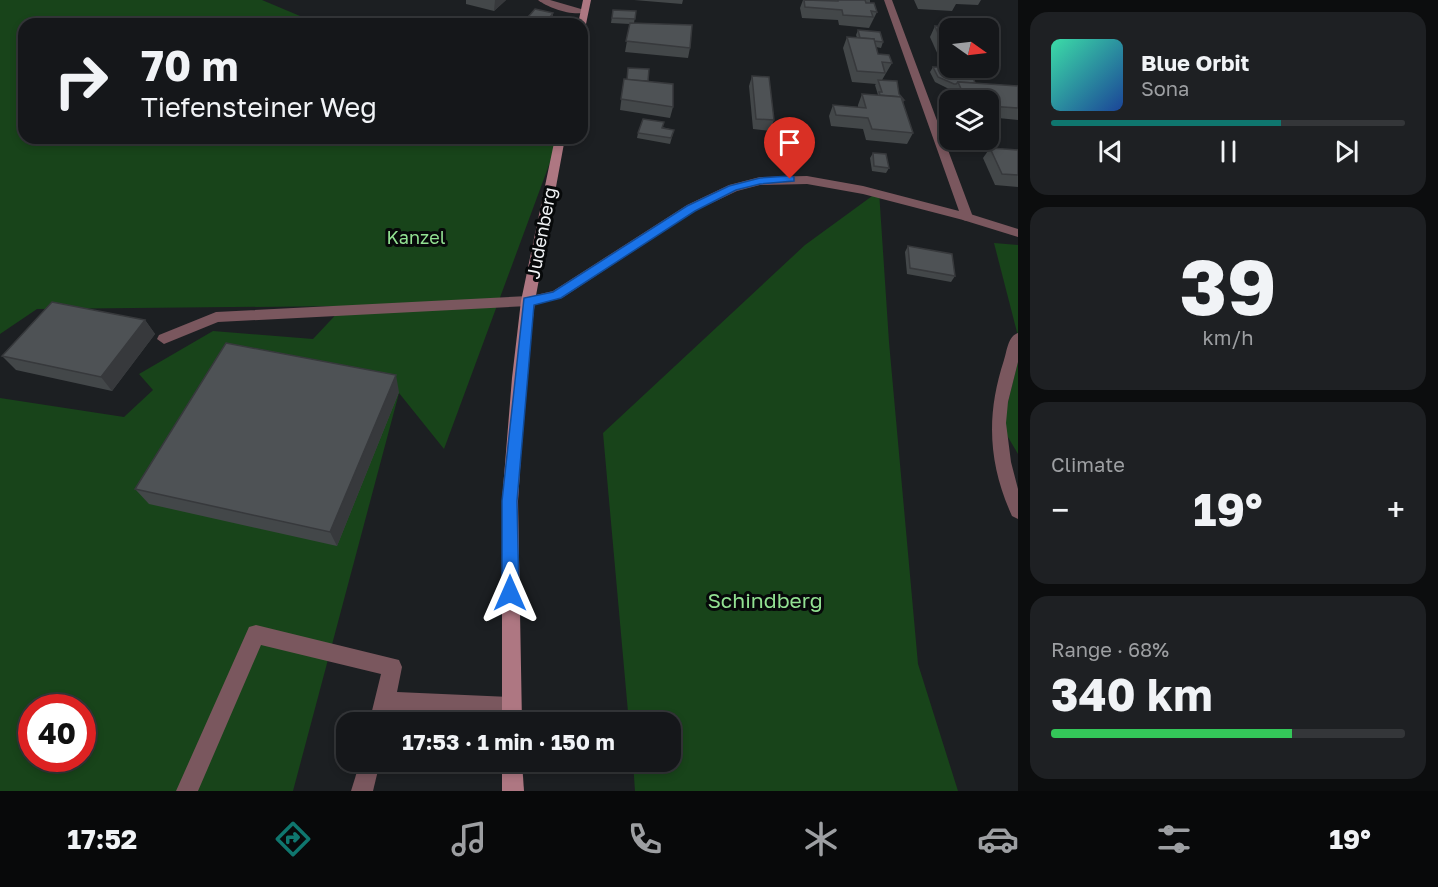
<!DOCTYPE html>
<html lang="en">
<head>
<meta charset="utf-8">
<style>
  :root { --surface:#15171a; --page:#1e2023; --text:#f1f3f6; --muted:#9d9fa2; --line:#343639; --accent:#0f766e }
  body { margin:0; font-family:"Golos Text",sans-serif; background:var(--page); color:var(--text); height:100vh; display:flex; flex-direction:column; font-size:22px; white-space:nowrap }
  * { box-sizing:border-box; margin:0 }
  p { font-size:20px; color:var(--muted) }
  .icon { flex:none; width:33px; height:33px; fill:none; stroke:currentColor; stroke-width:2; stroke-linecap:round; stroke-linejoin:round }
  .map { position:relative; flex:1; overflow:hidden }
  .drawer { display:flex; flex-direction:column; gap:12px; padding:12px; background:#0c0d0e; width:420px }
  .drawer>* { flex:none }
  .top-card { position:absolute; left:18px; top:18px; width:570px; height:126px; border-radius:18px; box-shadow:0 3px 9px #0003,0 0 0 2px var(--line); background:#15171a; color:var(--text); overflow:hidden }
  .needle { width:39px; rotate:104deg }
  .fabs { position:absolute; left:939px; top:18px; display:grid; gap:12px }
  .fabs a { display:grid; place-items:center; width:60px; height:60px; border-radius:12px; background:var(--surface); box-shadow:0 3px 9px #0003,0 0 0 2px var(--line); font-size:30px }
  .speed { position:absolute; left:18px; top:694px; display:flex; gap:12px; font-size:30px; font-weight:700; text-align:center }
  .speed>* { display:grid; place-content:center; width:78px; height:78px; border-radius:50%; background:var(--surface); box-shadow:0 3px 9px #0003,0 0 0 2px var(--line); line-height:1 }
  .speed .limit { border:9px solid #d22; background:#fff; color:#111 }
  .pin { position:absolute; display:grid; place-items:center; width:51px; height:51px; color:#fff; margin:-62px -26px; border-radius:50% 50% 50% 0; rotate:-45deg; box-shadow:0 0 6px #0007 }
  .pin .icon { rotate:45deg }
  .me { position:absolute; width:66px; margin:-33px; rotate:0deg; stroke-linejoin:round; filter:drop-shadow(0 0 4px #0008) }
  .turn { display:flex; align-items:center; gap:21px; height:126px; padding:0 24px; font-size:27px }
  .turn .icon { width:78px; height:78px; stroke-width:2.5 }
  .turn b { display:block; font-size:42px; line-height:51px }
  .big { font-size:45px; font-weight:700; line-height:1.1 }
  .drawer .card { flex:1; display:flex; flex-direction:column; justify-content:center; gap:9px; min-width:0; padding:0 21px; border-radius:18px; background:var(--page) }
  .drawer .dial { align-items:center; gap:0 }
  .dial b { font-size:78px; line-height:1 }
  .song { display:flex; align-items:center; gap:18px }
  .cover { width:72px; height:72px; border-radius:9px; background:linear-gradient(135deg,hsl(160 70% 55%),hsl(220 70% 35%)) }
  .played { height:6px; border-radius:3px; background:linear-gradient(90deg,var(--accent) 65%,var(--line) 65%) }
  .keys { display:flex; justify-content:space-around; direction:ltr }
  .heat { display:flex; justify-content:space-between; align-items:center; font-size:33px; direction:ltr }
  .charge { height:9px; border-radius:4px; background:linear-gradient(90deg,#34c759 68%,var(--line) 0) }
  .trip { position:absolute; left:336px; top:712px; width:345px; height:60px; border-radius:18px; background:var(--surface); box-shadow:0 3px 9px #0003,0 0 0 2px var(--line); font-weight:700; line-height:60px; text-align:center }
  .menu { display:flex; height:96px; justify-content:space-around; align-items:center; background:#08090a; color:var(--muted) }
  .menu .icon { width:42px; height:42px }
  .menu .current { color:var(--accent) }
  .menu b { font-size:27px; color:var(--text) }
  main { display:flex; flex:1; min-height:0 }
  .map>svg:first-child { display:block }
  .green { fill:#18441a; fill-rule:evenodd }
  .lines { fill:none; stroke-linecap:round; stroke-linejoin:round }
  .lane { fill:#7a575e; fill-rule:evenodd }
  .street { fill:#7a575e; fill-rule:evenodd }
  .secondary { fill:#ae7782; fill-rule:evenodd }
  .wall { fill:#434749 }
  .shaded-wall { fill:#37393c }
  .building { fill:#4e5255; stroke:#37393c; stroke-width:1.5 }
  .route { fill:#1a73e8; stroke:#114b97; stroke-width:1.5 }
  .labels { text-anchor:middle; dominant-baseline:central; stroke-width:6; stroke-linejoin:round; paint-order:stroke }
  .street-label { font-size:18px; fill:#f1f3f5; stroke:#07090a }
  .park-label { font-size:18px; fill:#92e192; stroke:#07090a }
  .near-park-label { font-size:21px; fill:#92e192; stroke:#07090a }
</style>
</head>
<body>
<main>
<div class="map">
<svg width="1018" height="791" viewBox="0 0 1018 791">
  <rect width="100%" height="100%" fill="#1c1f22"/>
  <g class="green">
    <path d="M0,0h262l57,24h-295v114h535l-115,311 -45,-56 -106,398h-293v-393l124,19 29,-27 -14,-16 74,-43 100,8 31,-33 -307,3 -37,25zM32,708h50v51h-50z"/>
    <path d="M879,191l10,151 29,322 40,127h-323l-2,-29h37v-39h-41l-26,-290 202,-188z"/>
    <path d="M994,243l24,2v91z"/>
    <path d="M1018,361v93l-16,-27z"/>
  </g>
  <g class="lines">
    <g class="lane">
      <path d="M967,213l51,16v8l-55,-17 -2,-3z"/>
      <path d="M528,296l7,5 -7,5 -310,16 -54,22 -7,-5 2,-4 57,-23z"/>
      <path d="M1018,333v29l-10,40 -2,21 5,39 7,27v30l-6,-3c-24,-53 -26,-101 -8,-156 3,-9 4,-24 14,-27z"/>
      <path d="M256,625l143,35 3,7 -5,25 114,5 7,3 3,7 -3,7 -7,3 -119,-6 -3,12h-20l12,-49 -120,-29 -63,146h-22l73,-164z"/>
      <path d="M360,762h20l-7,29h-22z"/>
    </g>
    <g class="street">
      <path d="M538,0h12l38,11c-11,7 -40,-3 -50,-11z"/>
      <path d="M884,0h8l81,217 -2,3 -4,1 -104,-27 -56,-10 -47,1 -23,6 -42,20 -133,87 -34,8 -5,-2 -2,-3 2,-3 30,-7 134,-86 42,-20 31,-8 47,-1 56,10 96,25z"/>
    </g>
    <g class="secondary">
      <path d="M583,0h8l-5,24 -4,3v-3h-4z"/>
      <path d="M555,138h10l-30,163 -9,77 -8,123 4,222h-20v-222l10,-123 9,-77z"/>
      <path d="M502,762h20l2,29h-22z"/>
    </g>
  </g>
  <g class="wall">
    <path d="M466,0h40l-12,11 -28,-7z"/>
    <path d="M634,0h49l-1,4z"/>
    <path d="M803,0h67v3l7,9 -8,16 -30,-3 -1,-5 -36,-2 -2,-10z"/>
    <path d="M914,0h67l-3,5 -22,-1 -4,7 -34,-2z"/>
    <path d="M613,10l23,1 -2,12 56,25 -2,10 -63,-6 5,-28 -19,-1z"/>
    <path d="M935,26l15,2v28l-12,-1 -8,-18z"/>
    <path d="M858,30l25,12 -2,6 -5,-1 2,7 14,9 -10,17 17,14 5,6 -1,3 10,30 -6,11 -41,-4 -3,-11 -32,-3 -2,-10 4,-11 25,2v-2l4,-11 16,1 -3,-10 1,-1 -24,-2 -9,-34 4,-11 10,1 -1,-3z"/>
    <path d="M988,34l9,15 -6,11h-3z"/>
    <path d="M933,67l35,8 7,8 43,3v34l-30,-3v-17h-32l-4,-8 1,-2h-2l-16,-8 -5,-10z"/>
    <path d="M752,76l22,44 -4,11 -17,-2 -4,-43z"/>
    <path d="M624,79l24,2 25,26 -3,11 -50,-8z"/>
    <path d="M662,127l12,3 -4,14 -33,-6 1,-5z"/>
    <path d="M990,148l28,2v37l-23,-2 -12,-27z"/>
    <path d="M873,153l16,15 -3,5 -14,-2 -2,-13z"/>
    <path d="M908,246l47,30 -4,6 -44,-8 -2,-22z"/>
    <path d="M145,320l10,14 -43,57 -96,-21 -14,-14z"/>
    <path d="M399,392l-62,154 -188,-42 -14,-15z"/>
  </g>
  <g class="shaded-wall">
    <path d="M495,0h11l-12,11z"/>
    <path d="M553,13v5l-5,6v-4z"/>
    <path d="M145,320l10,14 -43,57 -11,-14z"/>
    <path d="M396,375l3,17 -62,154 -7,-14z"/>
  </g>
  <g class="building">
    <path d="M804,0l34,1v-1h27l1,3h8l3,9 -6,-1 2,6 -30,-2 -1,-5 -37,-3z"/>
    <path d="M535,9l18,4 -5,7 5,1 -2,3h-29z"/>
    <path d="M613,10l23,1 -1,8 -23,-1z"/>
    <path d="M630,23l62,2 -2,23 -64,-7z"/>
    <path d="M935,26l28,2h-13v18l-7,-1z"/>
    <path d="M858,30l22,2 3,10 -9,-1v-2l-14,-1z"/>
    <path d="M988,34l9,15h-9z"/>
    <path d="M847,37l27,2 4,15 11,1 3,8 -10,-1 3,11 -28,-2z"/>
    <path d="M933,67l33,2 2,6h4l3,8 -17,-1 -2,2h-2l-16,-7z"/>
    <path d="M628,68l21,1 -1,12 -21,-1z"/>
    <path d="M752,76l17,1 5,43 -18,-1z"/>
    <path d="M624,79l49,5v23l-52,-8z"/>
    <path d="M878,80l19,1 2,13 5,6h-2l-1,-3 -21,-2 -1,-3h3z"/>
    <path d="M958,82l60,4v22l-30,-2v-6h-22z"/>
    <path d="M862,94l39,3 12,36 -41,-4 -4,-11 -32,-3 -3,-10 33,3z"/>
    <path d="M643,119l21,3 -2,6 12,2 -3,8 -33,-5z"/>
    <path d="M990,148l28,2v25l-16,-1z"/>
    <path d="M873,153l13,1 3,14 -15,-2z"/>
    <path d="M908,246l44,8 3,22 -45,-8z"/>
    <path d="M52,302l93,18 -44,57 -99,-21z"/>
    <path d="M226,343l170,32 -66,157 -195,-43z"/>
  </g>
  <path class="route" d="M790,176l4,1v4l-34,3 -24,6 -41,21 -134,87 -27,7 -17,196 2,92 -3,6 -6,2 -5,-2 -3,-6v-92l22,-203 29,-6 134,-86 42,-20 31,-8z"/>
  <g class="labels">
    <g class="street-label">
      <text transform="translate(541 233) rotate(-79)">Judenberg</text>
    </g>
    <g class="park-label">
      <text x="416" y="237">Kanzel</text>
    </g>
    <g class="near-park-label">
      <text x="765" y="600">Schindberg</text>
    </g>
  </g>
</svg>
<div class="fabs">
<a><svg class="needle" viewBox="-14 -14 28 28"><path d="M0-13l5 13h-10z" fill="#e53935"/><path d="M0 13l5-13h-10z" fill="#9d9fa2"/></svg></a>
<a><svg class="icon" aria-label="layers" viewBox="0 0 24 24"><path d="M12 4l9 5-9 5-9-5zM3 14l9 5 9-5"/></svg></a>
</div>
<div class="speed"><div class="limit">40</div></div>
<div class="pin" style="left:790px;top:179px;background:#d93025"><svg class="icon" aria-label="arrive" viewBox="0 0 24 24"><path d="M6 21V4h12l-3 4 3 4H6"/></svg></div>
<svg class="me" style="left:510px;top:593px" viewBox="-20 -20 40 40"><path d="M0-17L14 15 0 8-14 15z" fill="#1a73e8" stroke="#fff" stroke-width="4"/></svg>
<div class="trip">17:53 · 1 min · 150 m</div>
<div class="top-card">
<div class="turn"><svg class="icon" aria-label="right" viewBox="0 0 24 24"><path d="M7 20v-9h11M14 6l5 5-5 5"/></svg><div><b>70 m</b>Tiefensteiner Weg</div></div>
</div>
</div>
<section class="drawer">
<div class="card">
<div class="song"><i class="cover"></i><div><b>Blue Orbit</b><p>Sona</p></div></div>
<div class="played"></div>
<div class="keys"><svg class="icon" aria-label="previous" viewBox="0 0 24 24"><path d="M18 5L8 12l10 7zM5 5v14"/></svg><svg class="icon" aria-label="pause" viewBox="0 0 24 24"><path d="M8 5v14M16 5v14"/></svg><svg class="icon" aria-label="next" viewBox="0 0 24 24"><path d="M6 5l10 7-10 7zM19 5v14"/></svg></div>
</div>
<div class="card dial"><b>39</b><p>km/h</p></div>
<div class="card"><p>Climate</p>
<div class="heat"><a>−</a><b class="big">19°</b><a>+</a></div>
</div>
<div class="card"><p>Range · 68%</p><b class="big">340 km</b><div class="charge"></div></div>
</section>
</main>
<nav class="menu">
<b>17:52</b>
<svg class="icon current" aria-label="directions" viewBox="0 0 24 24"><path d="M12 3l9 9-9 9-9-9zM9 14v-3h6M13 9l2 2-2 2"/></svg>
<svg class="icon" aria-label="music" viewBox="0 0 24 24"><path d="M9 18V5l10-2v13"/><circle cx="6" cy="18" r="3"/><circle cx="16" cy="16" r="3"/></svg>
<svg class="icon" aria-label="phone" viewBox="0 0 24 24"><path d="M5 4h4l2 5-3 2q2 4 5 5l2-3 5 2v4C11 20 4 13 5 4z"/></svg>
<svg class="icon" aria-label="climate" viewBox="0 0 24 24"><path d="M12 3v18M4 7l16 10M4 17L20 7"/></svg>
<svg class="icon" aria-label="car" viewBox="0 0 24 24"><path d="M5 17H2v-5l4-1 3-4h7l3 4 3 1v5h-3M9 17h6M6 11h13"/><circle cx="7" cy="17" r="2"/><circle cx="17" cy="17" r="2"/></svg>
<svg class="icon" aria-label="filters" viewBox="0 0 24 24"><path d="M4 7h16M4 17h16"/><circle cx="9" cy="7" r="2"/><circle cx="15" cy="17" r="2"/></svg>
<b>19°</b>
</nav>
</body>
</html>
